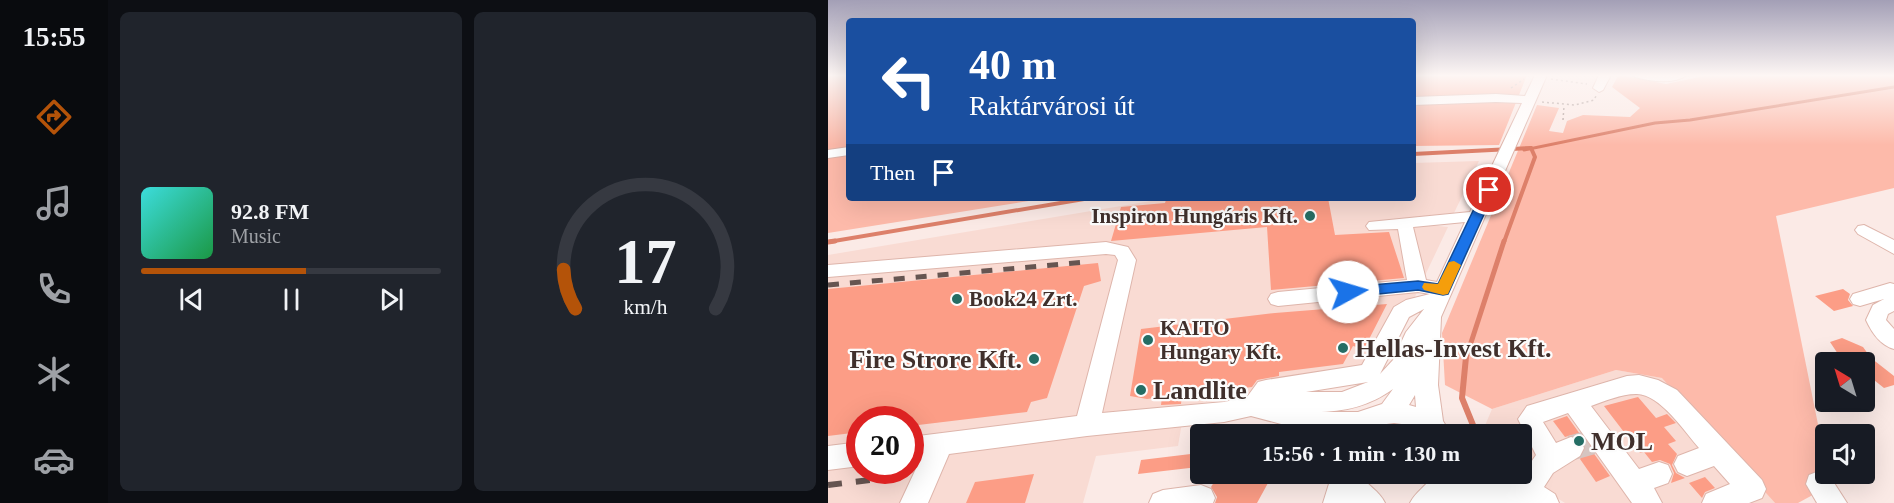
<!DOCTYPE html>
<html lang="en">
<head>
<meta charset="utf-8">
<style>
  :root { --surface:#171b24; --page:#20242c; --text:#f1f3f6; --muted:#9ea1a6; --line:#363941; --accent:#b45309 }
  body { margin:0; font-family:"Times New Roman",serif; background:var(--page); color:var(--text); height:100vh; display:flex; flex-direction:column; font-size:22px; white-space:nowrap }
  * { box-sizing:border-box; margin:0 }
  p { font-size:20px; color:var(--muted) }
  .icon { flex:none; width:33px; height:33px; fill:none; stroke:currentColor; stroke-width:2; stroke-linecap:round; stroke-linejoin:round }
  .map { position:relative; flex:1; overflow:hidden }
  .side { display:flex; flex-direction:column; gap:12px; padding:12px; background:#0d0f14; width:720px }
  .side>* { flex:none }
  .banner { position:absolute; left:18px; top:18px; width:570px; height:183px; border-radius:6px; box-shadow:0 6px 24px #0002; background:#1a4fa0; color:#fff; overflow:hidden }
  .needle { width:39px; rotate:322deg }
  .buttons { position:absolute; left:987px; top:352px; display:grid; gap:12px }
  .buttons a { display:grid; place-items:center; width:60px; height:60px; border-radius:6px; background:var(--surface); box-shadow:0 6px 24px #0002; font-size:30px }
  .speed { position:absolute; left:18px; top:406px; display:flex; gap:12px; font-size:30px; font-weight:700; text-align:center }
  .speed>* { display:grid; place-content:center; width:78px; height:78px; border-radius:50%; background:var(--surface); box-shadow:0 6px 24px #0002; line-height:1 }
  .speed .limit { border:9px solid #d22; background:#fff; color:#111 }
  .pin { position:absolute; display:grid; place-items:center; width:51px; height:51px; color:#fff; margin:-26px; border:3px solid #fff; border-radius:50%; box-shadow:0 2px 6px #0007 }
  .me { position:absolute; width:66px; margin:-33px; rotate:84deg; stroke-linejoin:round; filter:drop-shadow(0 0 4px #0008) }
  .turn { display:flex; align-items:center; gap:21px; height:126px; padding:0 24px; font-size:27px }
  .turn .icon { width:78px; height:78px; stroke-width:2.5 }
  .turn b { display:block; font-size:42px; line-height:51px }
  .then { display:flex; align-items:center; height:57px; padding:0 24px; background:#0003; gap:12px; font-size:22px }
  .side .tile { flex:1; display:flex; flex-direction:column; justify-content:center; gap:9px; min-width:0; padding:0 21px; border-radius:9px; background:var(--page) }
  .side .dial { align-items:center; gap:0 }
  .dial svg { height:156px; overflow:visible; fill:none; stroke:var(--line); stroke-width:7; stroke-linecap:round; text-anchor:middle }
  .dial text { fill:var(--text); stroke:none }
  .song { display:flex; align-items:center; gap:18px }
  .cover { width:72px; height:72px; border-radius:9px; background:linear-gradient(135deg,hsl(180 70% 55%),hsl(140 70% 35%)) }
  .played { height:6px; border-radius:3px; background:linear-gradient(90deg,var(--accent) 55%,var(--line) 55%) }
  .keys { display:flex; justify-content:space-around; direction:ltr }
  .side .tiles { flex:1; display:grid; gap:12px; grid-template-columns:repeat(2,1fr) }
  .trip { position:absolute; left:362px; top:424px; width:342px; height:60px; border-radius:6px; background:var(--surface); box-shadow:0 6px 24px #0002; font-weight:700; line-height:60px; text-align:center }
  main { display:flex; flex:1; min-height:0 }
  .dock { display:flex; flex-direction:column; width:108px; justify-content:space-around; align-items:center; background:#090b0e; color:var(--muted) }
  .dock .icon { width:42px; height:42px }
  .dock .current { color:var(--accent) }
  .dock b { font-size:27px; color:var(--text) }
  .map>svg:first-child { display:block }
  .built { fill:#f9dbd3; fill-rule:evenodd }
  .green { fill:#fdbaaa }
  .lines { fill:none; stroke-linecap:round; stroke-linejoin:round }
  .stream-far3 { stroke:#dd806a; stroke-width:3 }
  .stream-far2 { stroke:#dd806a; stroke-width:4 }
  .stream-far1 { stroke:#dd806a; stroke-width:5 }
  .stream { stroke:#dd806a; stroke-width:6 }
  .building { fill:#fc9d86 }
  .minor-tunnel { stroke:#d6c5c1; stroke-width:25; stroke-dasharray:25 12; stroke-linecap:butt }
  .minor-casing { stroke:#deb5ab; stroke-width:2 }
  .path { stroke:#ae9d99; stroke-width:1.5; stroke-dasharray:2 3; stroke-linecap:butt }
  .minor { fill:#fff; fill-rule:evenodd }
  .rail-far1 { stroke:#665551; stroke-width:5; stroke-dasharray:11 11; stroke-linecap:butt }
  .rail { stroke:#665551; stroke-width:6; stroke-dasharray:14 14; stroke-linecap:butt }
  .route { fill:#1a73e8; stroke:#114b97; stroke-width:1.5 }
  .slow { fill:#f59e0b }
  .poi-dot { fill:#256d64; stroke:#fcfcfc; stroke-width:2 }
  .labels { text-anchor:middle; dominant-baseline:central; stroke-width:4.5; stroke-linejoin:round; paint-order:stroke }
  .poi-label { font-size:21px; font-weight:bold; fill:#40302c; stroke:#fcfcfc; text-anchor:start }
  .near-poi-label { font-size:26px; font-weight:bold; fill:#40302c; stroke:#fcfcfc; text-anchor:start }
</style>
</head>
<body>
<main>
<nav class="dock">
<b>15:55</b>
<svg class="icon current" aria-label="directions" viewBox="0 0 24 24"><path d="M12 3l9 9-9 9-9-9zM9 14v-3h6M13 9l2 2-2 2"/></svg>
<svg class="icon" aria-label="music" viewBox="0 0 24 24"><path d="M9 18V5l10-2v13"/><circle cx="6" cy="18" r="3"/><circle cx="16" cy="16" r="3"/></svg>
<svg class="icon" aria-label="phone" viewBox="0 0 24 24"><path d="M5 4h4l2 5-3 2q2 4 5 5l2-3 5 2v4C11 20 4 13 5 4z"/></svg>
<svg class="icon" aria-label="climate" viewBox="0 0 24 24"><path d="M12 3v18M4 7l16 10M4 17L20 7"/></svg>
<svg class="icon" aria-label="car" viewBox="0 0 24 24"><path d="M5 17H2v-5l4-1 3-4h7l3 4 3 1v5h-3M9 17h6M6 11h13"/><circle cx="7" cy="17" r="2"/><circle cx="17" cy="17" r="2"/></svg>
</nav>
<section class="side">
<div class="tiles">
<div class="tile">
<div class="song"><i class="cover"></i><div><b>92.8 FM</b><p>Music</p></div></div>
<div class="played"></div>
<div class="keys"><svg class="icon" aria-label="previous" viewBox="0 0 24 24"><path d="M18 5L8 12l10 7zM5 5v14"/></svg><svg class="icon" aria-label="pause" viewBox="0 0 24 24"><path d="M8 5v14M16 5v14"/></svg><svg class="icon" aria-label="next" viewBox="0 0 24 24"><path d="M6 5l10 7-10 7zM19 5v14"/></svg></div>
</div>
<div class="tile dial"><svg viewBox="0 0 100 80">
<path d="M14 69A42 42 0 1 1 86 69"/>
<path d="M14 69A42 42 0 0 1 8 49" stroke="#b45309"/>
<text x="50" y="56" font-size="32" font-weight="700">17</text>
<text x="50" y="72" font-size="11">km/h</text>
</svg></div>
</div>
</section>
<div class="map">
<svg width="1066" height="503" viewBox="0 0 1066 503">
  <rect width="100%" height="100%" fill="#fbeae6"/>
  <g class="built">
    <path d="M651,161l-25,52 -85,9 3,8 58,-5 18,2 -73,154 -190,24 -7,41 -82,10 -13,47h-255v-248l341,-57h244v-35zM32,420h50v51h-50z"/>
    <path d="M788,370l47,8 112,125h-210l-46,-29 2,-39h-40l11,-26z"/>
  </g>
  <g class="green">
    <path d="M0,75h21v123h199l-220,35z"/>
    <path d="M585,75h114l-28,70 -86,1z"/>
    <path d="M793,75l45,9 43,-9h185v113l-118,28 49,243 1,15h2l3,11 -33,18h-23l-113,-125 -46,-8 -124,39 -47,-24 -3,-52 95,-228 22,3 -10,23 14,2 4,-12 16,-6 47,2 10,-9 -28,-21 6,-11z"/>
  </g>
  <g class="lines">
    <path class="stream-far3" d="M696,150l131,-27 35,-3 204,-33"/>
    <g class="stream-far2">
      <path d="M585,154l118,-6"/>
      <path d="M0,242l262,-44"/>
      <path d="M676,242l31,-85 -4,-9"/>
    </g>
    <g class="stream-far1">
      <path d="M0,242l7,-1"/>
      <path d="M638,358l38,-117"/>
    </g>
    <path class="stream" d="M638,357l-4,41 13,32"/>
  </g>
  <g class="building">
    <path d="M358,198h142l7,37 54,-3 15,46 -133,12 -4,-63 -156,14 10,-34 44,-4 1,-3z"/>
    <path d="M270,263l3,18 -17,5 -37,112 -16,4 -4,10 -117,14v-6h-50v12l-32,4v-147z"/>
    <path d="M1015,289l7,5 -2,6 5,6 -19,5 -19,-15z"/>
    <path d="M559,304l-23,45 -11,-3 -10,18 -64,8v4l-22,4 -5,7 -70,8 -1,9 -20,1 1,-8 -15,2 -17,-3 11,-67 134,-16z"/>
    <path d="M1014,338l21,9 8,11 23,18v9l-10,3 -20,-16v-9l-12,-1 -14,-8 -8,-12z"/>
    <path d="M810,397l18,21 11,-4 9,9 -12,4 12,14 -8,3 9,10 -5,11 4,8 9,5 -14,5 3,-10 -4,-9 -10,-4 -8,2 -8,-10 -4,1 -36,-47z"/>
    <path d="M739,416l43,60 -14,6 -16,-23 6,-10 -4,-10 -10,-4 -7,2 -12,-16z"/>
    <path d="M371,453l-1,14 -60,7 3,-14z"/>
    <path d="M206,474l-9,29h-59l9,-21z"/>
    <path d="M391,474h54l-16,29h-42l2,-6 -6,-10z"/>
    <path d="M877,477l10,11 -10,4 -3,6 -13,-15z"/>
  </g>
  <g class="lines">
    <path class="minor-tunnel" d="M743,448l21,-6"/>
    <defs>
      <g id="minor">
        <path d="M707,75h12l-106,242 -3,68 5,36 6,10 -1,4h-24l-15,-10 -15,-2 -15,2 -14,10h-43l-71,-19 -27,6 -137,14 -138,18 -21,49h-28l21,-45 -11,1v-22l167,-21 41,-156 -3,-5 -9,-1 -278,23v-12l278,-23 22,5 8,13 -34,153 122,-11 23,-5 11,-15 8,-2 96,-15 32,-58 12,-7 24,-6 -12,-2 -140,14 -7,-2 -3,-5 3,-5 7,-2 129,-12 -9,-51 -29,1 -3,-4 3,-4 101,-10 52,-109 -26,-1 -83,3v-8l83,-3 29,2zM637,222l-28,60 -11,-2 -13,-53zM596,309l-18,23 -13,28 -13,14 29,-57zM540,382l-26,10h-36zM565,389l-11,15 -24,8h-42c28,0 54,-6 77,-23zM587,395l1,12 -7,-2z"/>
        <path d="M771,75h12l-8,15 -4,2 -6,-4z"/>
        <path d="M805,75h54c-14,10 -37,6 -52,2z"/>
        <path d="M21,147v8l-21,3v-8z"/>
        <path d="M1036,225l30,15v14l-36,-20 -3,-4 3,-4z"/>
        <path d="M1062,283l4,1v27l-6,3 -2,6 8,9v20c-14,-4 -22,-16 -28,-29l7,-15 11,-6 -24,7 -7,-2 -3,-5 3,-5z"/>
        <path d="M811,375l19,5 19,10 85,90 4,9 -4,9 -13,5h-47l4,-9 24,-10 -16,-18 -27,10 -9,-4 -4,-8 4,-8 21,-8c-14,-16 -40,-55 -63,-54 -15,0 -31,7 -45,12l48,63 20,-7 9,3 4,9 -4,9 -14,5 8,15h-30l-64,-90 -25,9 13,21 15,-6 9,3 4,8 -4,8 -27,17 -9,14 11,7 4,9h-149c6,-12 17,-17 24,-29h27l-2,5 21,-2 -1,-3 43,1 14,-20 -18,-36 9,-13 100,-30z"/>
        <path d="M32,442v24l-32,4v-24z"/>
        <path d="M991,471l10,4 18,28h-30l-11,-19 3,-9z"/>
        <path d="M504,474h28c7,12 19,16 25,29h-62z"/>
        <path d="M373,485l10,4 4,9 -2,5h-64l4,-9 10,-4z"/>
      </g>
    </defs>
    <use href="#minor" class="minor-casing"/>
    <g class="path">
      <path d="M723,79l36,5"/>
      <path d="M683,88l13,-9"/>
      <path d="M714,102l33,3 19,-5 2,-4"/>
      <path d="M735,120l1,-14"/>
    </g>
    <use href="#minor" class="minor"/>
    <path class="rail-far1" d="M0,285l258,-23"/>
    <path class="rail" d="M0,485l51,-6"/>
  </g>
  <linearGradient id="sky" x2="0" y2="1"><stop stop-color="#a39fb6"/><stop offset="0.52" stop-color="#fdf6f4"/><stop offset="1" stop-color="#fdf6f4" stop-opacity="0"/></linearGradient>
  <rect width="1066" height="145" fill="url(#sky)"/>
  <path class="route" d="M661,186l6,4 -47,104 -5,1 -25,-5 -70,7 -6,-1 -2,-4 8,-5 70,-6 20,3 45,-94z"/>
  <path class="slow" d="M626,261l7,4 -13,29 -5,1 -19,-5 -2,-3 2,-4 14,1 11,-22z"/>
  <g class="poi-dot">
    <circle cx="482" cy="216" r="6"/>
    <circle cx="129" cy="299" r="6"/>
    <circle cx="320" cy="340" r="6"/>
    <circle cx="515" cy="348" r="6"/>
    <circle cx="206" cy="359" r="6"/>
    <circle cx="313" cy="390" r="6"/>
    <circle cx="751" cy="441" r="6"/>
  </g>
  <g class="labels">
    <g class="poi-label">
      <text x="470" y="216" text-anchor="end">Inspiron Hungáris Kft.</text>
      <text x="141" y="299">Book24 Zrt.</text>
      <text x="332" y="328">KAITO<tspan x="332" dy="24">Hungary Kft.</tspan></text>
    </g>
    <g class="near-poi-label">
      <text x="527" y="348">Hellas-Invest Kft.</text>
      <text x="194" y="359" text-anchor="end">Fire Strore Kft.</text>
      <text x="325" y="390">Landlite</text>
      <text x="763" y="441">MOL</text>
    </g>
  </g>
</svg>
<div class="buttons">
<a><svg class="needle" viewBox="-14 -14 28 28"><path d="M0-13l5 13h-10z" fill="#e53935"/><path d="M0 13l5-13h-10z" fill="#9ea1a6"/></svg></a>
<a><svg class="icon" aria-label="sound" viewBox="0 0 24 24"><path d="M4 9h4l5-4v14l-5-4H4zM17 9q2 3 0 6"/></svg></a>
</div>
<div class="speed"><div class="limit">20</div></div>
<div class="pin" style="left:661px;top:190px;background:#d93025"><svg class="icon" aria-label="arrive" viewBox="0 0 24 24"><path d="M6 21V4h12l-3 4 3 4H6"/></svg></div>
<svg class="me" style="left:520px;top:292px" viewBox="-20 -20 40 40"><circle r="19" fill="#fff"/><path d="M0-13L10 11 0 6-10 11z" fill="#1a73e8"/></svg>
<div class="trip">15:56 · 1 min · 130 m</div>
<div class="banner">
<div class="turn"><svg class="icon" aria-label="left" viewBox="0 0 24 24"><path d="M17 20v-9H6M10 6l-5 5 5 5"/></svg><div><b>40 m</b>Raktárvárosi út</div></div>
<div class="then">Then<svg class="icon" aria-label="arrive" viewBox="0 0 24 24"><path d="M6 21V4h12l-3 4 3 4H6"/></svg></div>
</div>
</div>
</main>
</body>
</html>
